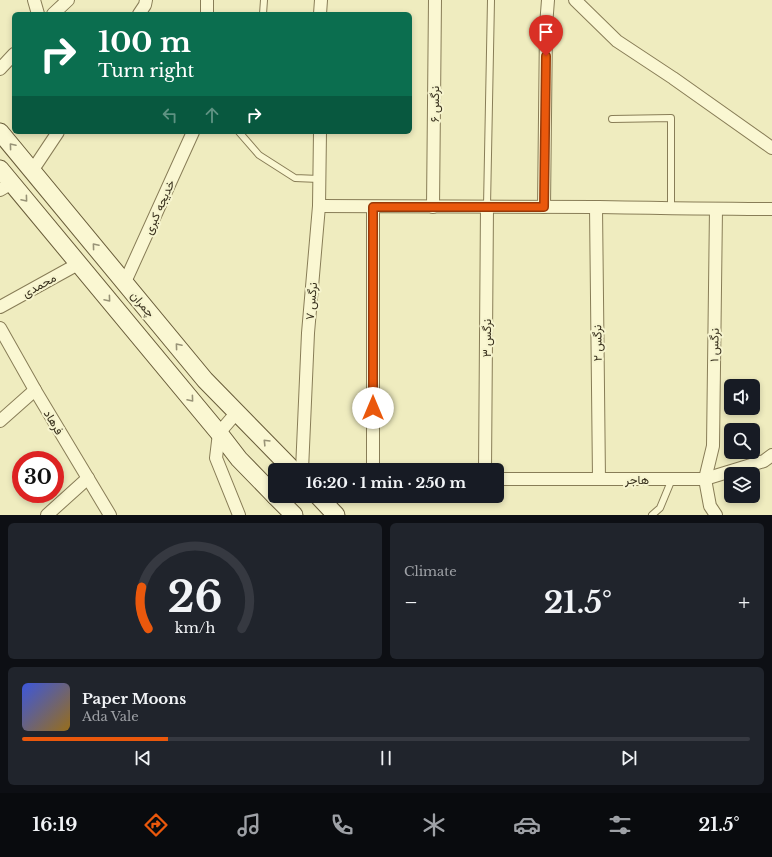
<!DOCTYPE html>
<html lang="en">
<head>
<meta charset="utf-8">
<style>
  :root { --surface:#171b24; --page:#20242c; --text:#f1f3f6; --muted:#9ea1a6; --line:#363941; --accent:#ea580c }
  body { margin:0; font-family:"Libre Baskerville",Vazirmatn,serif; background:var(--page); color:var(--text); height:100vh; display:flex; flex-direction:column; font-size:15px; white-space:nowrap }
  * { box-sizing:border-box; margin:0 }
  p { font-size:13px; color:var(--muted) }
  .icon { flex:none; width:22px; height:22px; fill:none; stroke:currentColor; stroke-width:2; stroke-linecap:round; stroke-linejoin:round }
  .map { position:relative; height:515px; overflow:hidden }
  .details { display:flex; flex-direction:column; gap:8px; padding:8px; background:#0d0f14; flex:1 }
  .details>* { flex:none }
  .hud { position:absolute; left:12px; top:12px; width:400px; height:122px; border-radius:6px; box-shadow:0 2px 6px #0003; background:#0b6e4f; color:#fff; overflow:hidden }
  .fabs { position:absolute; left:724px; top:379px; display:grid; gap:8px }
  .fabs a { display:grid; place-items:center; width:36px; height:36px; border-radius:6px; background:var(--surface); box-shadow:0 2px 6px #0003; font-size:20px }
  .speed { position:absolute; left:12px; top:451px; display:flex; gap:8px; font-size:20px; font-weight:700; text-align:center }
  .speed>* { display:grid; place-content:center; width:52px; height:52px; border-radius:50%; background:var(--surface); box-shadow:0 2px 6px #0003; line-height:1 }
  .speed .limit { border:6px solid #d22; background:#fff; color:#111 }
  .pin { position:absolute; display:grid; place-items:center; width:34px; height:34px; color:#fff; margin:-41px -17px; border-radius:50% 50% 50% 0; rotate:-45deg; box-shadow:0 0 4px #0007 }
  .pin .icon { rotate:45deg }
  .me { position:absolute; width:44px; margin:-22px; rotate:0deg; stroke-linejoin:round; filter:drop-shadow(0 0 3px #0008) }
  .turn { display:flex; align-items:center; gap:14px; height:84px; padding:0 20px; font-size:18px }
  .turn .icon { width:52px; height:52px; stroke-width:2.5 }
  .turn b { display:block; font-size:28px; line-height:34px }
  .lanes { display:flex; align-items:center; height:38px; padding:0 20px; background:#0003; justify-content:center; gap:20px; direction:ltr }
  .lanes .off { opacity:.35 }
  .big { font-size:30px; font-weight:700; line-height:1.1 }
  .details .widget { flex:1; display:flex; flex-direction:column; justify-content:center; gap:6px; min-width:0; padding:0 14px; border-radius:6px; background:var(--page) }
  .details .dial { align-items:center; gap:0 }
  .dial svg { height:104px; overflow:visible; fill:none; stroke:var(--line); stroke-width:7; stroke-linecap:round; text-anchor:middle }
  .dial text { fill:var(--text); stroke:none }
  .song { display:flex; align-items:center; gap:12px }
  .cover { width:48px; height:48px; border-radius:6px; background:linear-gradient(135deg,hsl(230 70% 55%),hsl(40 70% 35%)) }
  .played { height:4px; border-radius:2px; background:linear-gradient(90deg,var(--accent) 20%,var(--line) 20%) }
  .keys { display:flex; justify-content:space-around; direction:ltr }
  .heat { display:flex; justify-content:space-between; align-items:center; font-size:22px; direction:ltr }
  .details .tiles { flex:1; display:grid; gap:8px; grid-template-columns:1fr 1fr }
  .widget:last-child { grid-column:span 2 }
  .trip { position:absolute; left:268px; top:463px; width:236px; height:40px; border-radius:6px; background:var(--surface); box-shadow:0 2px 6px #0003; font-weight:700; line-height:40px; text-align:center }
  .dock { display:flex; height:64px; justify-content:space-around; align-items:center; background:#090b0e; color:var(--muted) }
  .dock .icon { width:28px; height:28px }
  .dock .current { color:var(--accent) }
  .dock b { font-size:18px; color:var(--text) }
  .map>svg:first-child { display:block }
  .lines { fill:none; stroke-linecap:round; stroke-linejoin:round }
  .lane-casing { stroke:#887d57; stroke-width:8 }
  .street-casing { stroke:#887d57; stroke-width:14 }
  .secondary-casing { stroke:#695d3a; stroke-width:19 }
  .lane { stroke:#faf7d2; stroke-width:6 }
  .street { stroke:#faf7d2; stroke-width:12 }
  .secondary { stroke:#faf7d2; stroke-width:17 }
  .oneway { stroke:#989377 }
  .route-casing { stroke:#983908; stroke-width:10 }
  .route { stroke:#ea580c; stroke-width:7 }
  .labels { text-anchor:middle; dominant-baseline:central; stroke-width:4; stroke-linejoin:round; paint-order:stroke }
  .street-label { font-size:12px; fill:#372f1c; stroke:#f6f4ce }
</style>
</head>
<body>
<div class="map">
<svg width="772" height="515" viewBox="0 0 772 515">
  <rect width="100%" height="100%" fill="#efecbf"/>
  <g class="lines">
    <defs>
      <g id="lane">
        <path d="M263,14l1,-14"/>
        <path d="M612,119l59,-1v90"/>
        <path d="M239,132l20,23 36,23 24,1"/>
        <path d="M487,206l4,-206"/>
        <path d="M652,515l8,-7 12,-29"/>
      </g>
      <g id="street">
        <path d="M34,0l4,14"/>
        <path d="M207,0v14"/>
        <path d="M575,0l42,41 56,37 99,70"/>
        <path d="M53,14l15,-14"/>
        <path d="M139,14l6,-9 1,-5"/>
        <path d="M320,14l1,-14"/>
        <path d="M0,69l14,-15"/>
        <path d="M32,171l26,-39"/>
        <path d="M0,190l12,-7"/>
        <path d="M319,206c92,1 185,0 277,1 59,1 117,2 176,2"/>
        <path d="M433,207l2,-207"/>
        <path d="M544,207l2,-181 2,-26"/>
        <path d="M596,207l3,272"/>
        <path d="M716,209l-3,237 -8,33 5,27 6,9"/>
        <path d="M125,282l68,-150"/>
        <path d="M0,307l78,-43"/>
        <path d="M0,328l35,62 75,125"/>
        <path d="M237,412l-18,21 -3,25 23,57"/>
        <path d="M0,421l35,-31"/>
        <path d="M302,470l6,-137 11,-127 1,-74"/>
        <path d="M373,470v-263"/>
        <path d="M485,470l2,-264"/>
        <path d="M497,479h208l59,-18 8,-6"/>
        <path d="M47,515l41,-37"/>
      </g>
      <g id="secondary">
        <path d="M0,132l205,248 88,90"/>
        <path d="M0,169l219,264 20,26 36,37"/>
        <path d="M275,496l19,19"/>
        <path d="M318,496l18,19"/>
      </g>
    </defs>
    <use href="#lane" class="lane-casing"/>
    <use href="#street" class="street-casing"/>
    <use href="#secondary" class="secondary-casing"/>
    <use href="#lane" class="lane"/>
    <use href="#street" class="street"/>
    <use href="#secondary" class="secondary"/>
  </g>
  <defs><path id="oneway-chevron" d="M-2-3.5L2.5 0L-2 3.5" fill="none" stroke-width="1.6" stroke-linecap="round" stroke-linejoin="round"/></defs>
  <g class="oneway">
    <use href="#oneway-chevron" transform="translate(12 146) rotate(-130)"/>
    <use href="#oneway-chevron" transform="translate(25 199) rotate(50)"/>
    <use href="#oneway-chevron" transform="translate(95 246) rotate(-130)"/>
    <use href="#oneway-chevron" transform="translate(108 299) rotate(50)"/>
    <use href="#oneway-chevron" transform="translate(178 346) rotate(-130)"/>
    <use href="#oneway-chevron" transform="translate(191 399) rotate(50)"/>
    <use href="#oneway-chevron" transform="translate(266 442) rotate(-134)"/>
  </g>
  <g class="lines">
    <defs>
      <path id="route" d="M373,408v-201h171l2,-151"/>
    </defs>
    <use href="#route" class="route-casing"/>
    <use href="#route" class="route"/>
  </g>
  <g class="labels">
    <g class="street-label">
      <text transform="translate(434 104) rotate(-90)">نرگس ۶</text>
      <text transform="translate(159 207) rotate(-66)">خدیجه کبری</text>
      <text transform="translate(39 285) rotate(-29)">محمدی</text>
      <text transform="translate(311 301) rotate(-85)">نرگس ۷</text>
      <text transform="translate(143 304) rotate(50)">چمران</text>
      <text transform="translate(486 338) rotate(-90)">نرگس ۳</text>
      <text transform="translate(597 343) rotate(-91)">نرگس ۲</text>
      <text transform="translate(714 345) rotate(-89)">نرگس ۱</text>
      <text transform="translate(54 422) rotate(59)">فرهاد</text>
      <text x="637" y="479">هاجر</text>
    </g>
  </g>
</svg>
<div class="fabs">
<a><svg class="icon" aria-label="sound" viewBox="0 0 24 24"><path d="M4 9h4l5-4v14l-5-4H4zM17 9q2 3 0 6"/></svg></a>
<a><svg class="icon" aria-label="search" viewBox="0 0 24 24"><circle cx="10" cy="10" r="6"/><path d="M15 15l6 6"/></svg></a>
<a><svg class="icon" aria-label="layers" viewBox="0 0 24 24"><path d="M12 4l9 5-9 5-9-5zM3 14l9 5 9-5"/></svg></a>
</div>
<div class="speed"><div class="limit">30</div></div>
<div class="pin" style="left:546px;top:56px;background:#d93025"><svg class="icon" aria-label="arrive" viewBox="0 0 24 24"><path d="M6 21V4h12l-3 4 3 4H6"/></svg></div>
<svg class="me" style="left:373px;top:408px" viewBox="-20 -20 40 40"><circle r="19" fill="#fff"/><path d="M0-13L10 11 0 6-10 11z" fill="#ea580c"/></svg>
<div class="trip">16:20 · 1 min · 250 m</div>
<div class="hud">
<div class="turn"><svg class="icon" aria-label="right" viewBox="0 0 24 24"><path d="M7 20v-9h11M14 6l5 5-5 5"/></svg><div><b>100 m</b>Turn right</div></div>
<div class="lanes"><svg class="icon off" aria-label="left" viewBox="0 0 24 24"><path d="M17 20v-9H6M10 6l-5 5 5 5"/></svg><svg class="icon off" aria-label="ahead" viewBox="0 0 24 24"><path d="M12 20V5M6 11l6-6 6 6"/></svg><svg class="icon" aria-label="right" viewBox="0 0 24 24"><path d="M7 20v-9h11M14 6l5 5-5 5"/></svg></div>
</div>
</div>
<section class="details">
<div class="tiles">
<div class="widget dial"><svg viewBox="0 0 100 80">
<path d="M14 69A42 42 0 1 1 86 69"/>
<path d="M14 69A42 42 0 0 1 9 37" stroke="#ea580c"/>
<text x="50" y="56" font-size="32" font-weight="700">26</text>
<text x="50" y="72" font-size="11">km/h</text>
</svg></div>
<div class="widget"><p>Climate</p>
<div class="heat"><a>−</a><b class="big">21.5°</b><a>+</a></div>
</div>
<div class="widget">
<div class="song"><i class="cover"></i><div><b>Paper Moons</b><p>Ada Vale</p></div></div>
<div class="played"></div>
<div class="keys"><svg class="icon" aria-label="previous" viewBox="0 0 24 24"><path d="M18 5L8 12l10 7zM5 5v14"/></svg><svg class="icon" aria-label="pause" viewBox="0 0 24 24"><path d="M8 5v14M16 5v14"/></svg><svg class="icon" aria-label="next" viewBox="0 0 24 24"><path d="M6 5l10 7-10 7zM19 5v14"/></svg></div>
</div>
</div>
</section>
<nav class="dock">
<b>16:19</b>
<svg class="icon current" aria-label="directions" viewBox="0 0 24 24"><path d="M12 3l9 9-9 9-9-9zM9 14v-3h6M13 9l2 2-2 2"/></svg>
<svg class="icon" aria-label="music" viewBox="0 0 24 24"><path d="M9 18V5l10-2v13"/><circle cx="6" cy="18" r="3"/><circle cx="16" cy="16" r="3"/></svg>
<svg class="icon" aria-label="phone" viewBox="0 0 24 24"><path d="M5 4h4l2 5-3 2q2 4 5 5l2-3 5 2v4C11 20 4 13 5 4z"/></svg>
<svg class="icon" aria-label="climate" viewBox="0 0 24 24"><path d="M12 3v18M4 7l16 10M4 17L20 7"/></svg>
<svg class="icon" aria-label="car" viewBox="0 0 24 24"><path d="M5 17H2v-5l4-1 3-4h7l3 4 3 1v5h-3M9 17h6M6 11h13"/><circle cx="7" cy="17" r="2"/><circle cx="17" cy="17" r="2"/></svg>
<svg class="icon" aria-label="filters" viewBox="0 0 24 24"><path d="M4 7h16M4 17h16"/><circle cx="9" cy="7" r="2"/><circle cx="15" cy="17" r="2"/></svg>
<b>21.5°</b>
</nav>
</body>
</html>
